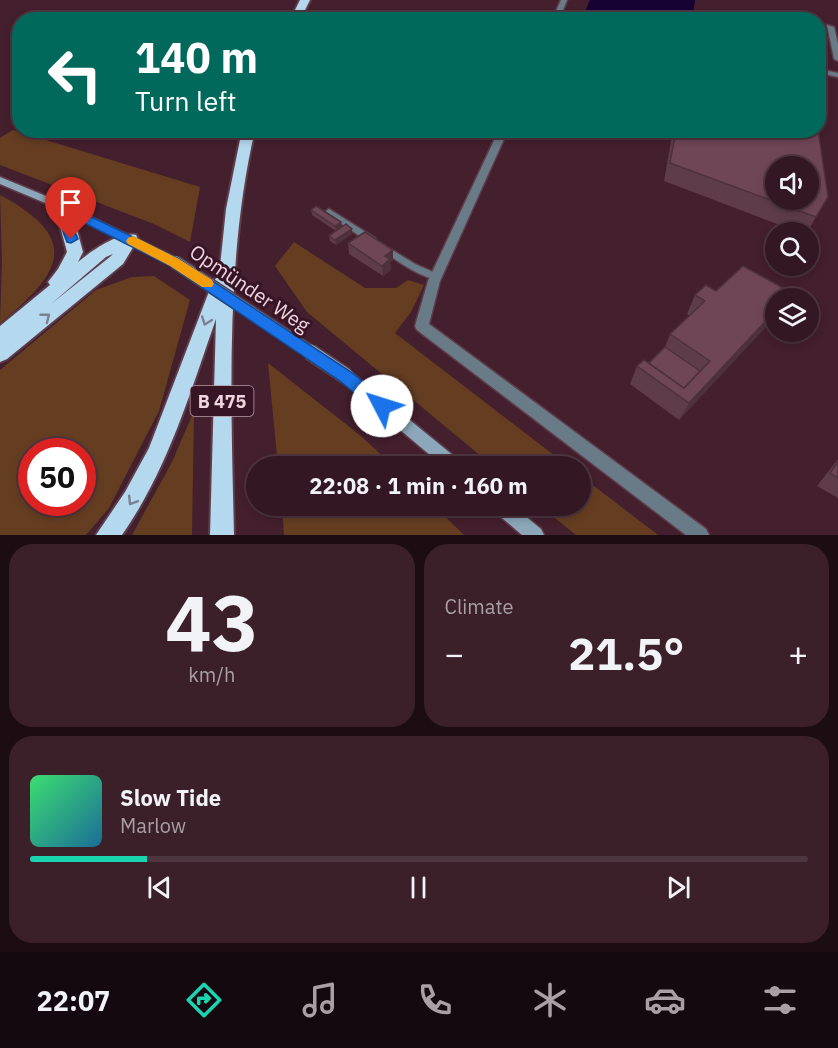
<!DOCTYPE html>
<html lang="en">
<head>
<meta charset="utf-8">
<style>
  :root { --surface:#331722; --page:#3b202a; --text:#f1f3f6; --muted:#a99fa5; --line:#4e3640; --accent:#19d5b2 }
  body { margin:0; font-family:"IBM Plex Sans",sans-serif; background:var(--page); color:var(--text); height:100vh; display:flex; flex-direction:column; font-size:22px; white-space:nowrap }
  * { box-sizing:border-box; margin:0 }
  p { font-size:20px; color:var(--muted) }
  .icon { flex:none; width:33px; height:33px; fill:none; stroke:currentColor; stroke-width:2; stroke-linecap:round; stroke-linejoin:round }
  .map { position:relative; height:535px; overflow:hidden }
  .side { display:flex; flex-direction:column; gap:9px; padding:9px; background:#1c0d13; flex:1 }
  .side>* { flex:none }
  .hud { position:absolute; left:12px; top:12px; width:814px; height:126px; border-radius:24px; box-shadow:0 3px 9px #0003,0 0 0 2px var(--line); background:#00695c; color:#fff; overflow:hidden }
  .fabs { position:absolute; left:765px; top:156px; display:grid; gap:12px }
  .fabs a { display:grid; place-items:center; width:54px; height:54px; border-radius:50%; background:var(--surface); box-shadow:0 3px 9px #0003,0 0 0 2px var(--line); font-size:30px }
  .speed { position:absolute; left:18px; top:438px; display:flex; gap:12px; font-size:30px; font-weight:700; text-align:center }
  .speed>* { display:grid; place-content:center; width:78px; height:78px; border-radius:50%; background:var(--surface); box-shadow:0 3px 9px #0003,0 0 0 2px var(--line); line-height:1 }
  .speed .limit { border:9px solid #d22; background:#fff; color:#111 }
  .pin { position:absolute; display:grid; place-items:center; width:51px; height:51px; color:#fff; margin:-62px -26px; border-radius:50% 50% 50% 0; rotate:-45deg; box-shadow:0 0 6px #0007 }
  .pin .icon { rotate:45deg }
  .me { position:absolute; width:66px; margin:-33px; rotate:310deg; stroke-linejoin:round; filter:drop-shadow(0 0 4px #0008) }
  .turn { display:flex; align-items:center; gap:21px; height:126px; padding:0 24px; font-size:27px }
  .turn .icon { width:78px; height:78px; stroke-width:2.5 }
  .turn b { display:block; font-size:42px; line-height:51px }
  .big { font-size:45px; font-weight:700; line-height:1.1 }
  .side .tile { flex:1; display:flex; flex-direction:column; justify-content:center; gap:9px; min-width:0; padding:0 21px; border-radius:24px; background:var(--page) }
  .side .dial { align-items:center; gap:0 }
  .dial b { font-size:78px; line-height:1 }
  .song { display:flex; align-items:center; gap:18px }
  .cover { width:72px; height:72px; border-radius:9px; background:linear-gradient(135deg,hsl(140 70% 55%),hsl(200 70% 35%)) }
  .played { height:6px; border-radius:3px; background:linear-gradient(90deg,var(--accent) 15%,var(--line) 15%) }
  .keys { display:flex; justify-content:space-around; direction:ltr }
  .heat { display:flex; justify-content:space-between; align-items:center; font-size:33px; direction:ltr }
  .side .tiles { flex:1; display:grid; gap:9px; grid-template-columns:1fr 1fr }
  .tile:last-child { grid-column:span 2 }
  .trip { position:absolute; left:246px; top:456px; width:345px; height:60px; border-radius:30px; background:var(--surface); box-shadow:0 3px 9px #0003,0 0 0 2px var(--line); font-weight:700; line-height:60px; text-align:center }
  .tab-bar { display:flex; height:96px; justify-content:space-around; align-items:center; background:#14090e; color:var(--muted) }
  .tab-bar .icon { width:42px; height:42px }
  .tab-bar .selected { color:var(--accent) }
  .tab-bar b { font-size:27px; color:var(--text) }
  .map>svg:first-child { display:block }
  .green { fill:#653e22; fill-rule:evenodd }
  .water { fill:#160333 }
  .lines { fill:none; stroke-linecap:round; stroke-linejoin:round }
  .service-casing { stroke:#5f3c4a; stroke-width:3 }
  .minor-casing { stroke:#5f3c4a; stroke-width:3 }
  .secondary-casing { stroke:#5f3c4a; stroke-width:3 }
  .trunk-casing { stroke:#5f3c4a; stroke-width:4 }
  .service { fill:#697b86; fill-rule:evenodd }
  .minor { fill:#697b86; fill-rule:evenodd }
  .secondary { fill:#8ba7b9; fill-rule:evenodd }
  .trunk { fill:#b4d8ee; fill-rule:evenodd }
  .secondary-bridge-far1-casing { stroke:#5f3c4a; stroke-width:15; stroke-linecap:butt }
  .secondary-bridge-casing { stroke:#5f3c4a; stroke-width:18; stroke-linecap:butt }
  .secondary-bridge-far1 { stroke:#8ba7b9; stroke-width:12 }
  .secondary-bridge { stroke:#8ba7b9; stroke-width:15 }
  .wall { fill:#5f3c4a }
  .shaded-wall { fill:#4e313c }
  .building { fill:#6f4656; stroke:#4e313c; stroke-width:1.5; fill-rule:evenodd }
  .oneway { stroke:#7c8093 }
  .route { fill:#1a73e8; stroke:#114b97; stroke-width:1.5 }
  .slow { fill:#f59e0b }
  .labels { text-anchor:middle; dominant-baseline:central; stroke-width:6; stroke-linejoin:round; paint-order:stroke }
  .shield { fill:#381524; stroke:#b79ba6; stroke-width:1.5 }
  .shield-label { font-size:18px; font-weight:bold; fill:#eed5de }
  .street-label { font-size:20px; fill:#eed5de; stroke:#381524 }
</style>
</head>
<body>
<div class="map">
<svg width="838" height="535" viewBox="0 0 838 535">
  <rect width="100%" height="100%" fill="#441f2e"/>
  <g class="green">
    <path d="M13,130l187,57 -10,55 -36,-18 -154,-59v-27z"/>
    <path d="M0,195c82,44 62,78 0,128l2,-61z"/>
    <path d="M294,242l71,46h31l12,-8 16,5 -13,27 -16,21 173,133h-75l-186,-154 -32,-46z"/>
    <path d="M154,276l36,24 -31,111 -50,97 -23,27h-86v-165l96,-80 36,-13zM32,452h50v50h-50z"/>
    <path d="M268,363l93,73 32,30h-115z"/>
    <path d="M194,411l-2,124h-60l40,-73z"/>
    <path d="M581,476l77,59h-82l-36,-29h40z"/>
    <path d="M282,506h152l30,29h-180z"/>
  </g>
  <path class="water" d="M590,0h105l-3,20h-52l-55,-8z"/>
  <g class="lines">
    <defs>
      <g id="service">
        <path d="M329,209l46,29 1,2 -1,2h-6l-43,-28 -1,-2z"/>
        <path d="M384,245l31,19 25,11 2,2 -2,2c-16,2 -45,-20 -59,-29l-1,-2 1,-2z"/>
      </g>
      <g id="minor">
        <path d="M561,0h6l-8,20h-7z"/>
        <path d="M827,25l7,2 4,17v17l-4,-2z"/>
        <path d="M819,69l19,4v4l-19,-4z"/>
        <path d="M499,130h9l-68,151 -11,43 277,205 3,6h-23l-269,-205 -2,-4 13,-45z"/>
      </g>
      <g id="secondary">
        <path d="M0,177l58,24 121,58 2,3 -2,3h-8l-121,-60 -50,-21z"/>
        <path d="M346,370l5,2 109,89 2,5h-19l-102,-86 -2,-4 2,-4z"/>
        <path d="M493,506h20l28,23 3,6h-22l-27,-23z"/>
      </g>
      <g id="trunk">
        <path d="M300,0h10l-10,20h-10z"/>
        <path d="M242,130h13c-30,128 -24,274 -21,405h-24l6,-216c-26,74 -48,150 -94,216h-26l29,-43 24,-44 64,-167 6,-5 7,-67z"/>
        <path d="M54,198l5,2 17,26 7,26 -5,10c12,-10 41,-31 58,-27l2,4 -15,25 -116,95 -7,3v-36l50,-41 -2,-3 10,-13 9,-17 -7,-26 -13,-23zM113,254l-2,2 -60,48 55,-47z"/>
      </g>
    </defs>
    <use href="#service" class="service-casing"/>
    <use href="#minor" class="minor-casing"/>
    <use href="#secondary" class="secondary-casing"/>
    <use href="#trunk" class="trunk-casing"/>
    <use href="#service" class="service"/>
    <use href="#minor" class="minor"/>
    <use href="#secondary" class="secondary"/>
    <use href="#trunk" class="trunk"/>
    <defs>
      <path id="secondary-bridge-far1" d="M175,262l137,91"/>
      <path id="secondary-bridge" d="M310,352l36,24"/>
    </defs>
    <use href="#secondary-bridge-far1" class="secondary-bridge-far1-casing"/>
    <use href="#secondary-bridge" class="secondary-bridge-casing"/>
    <use href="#secondary-bridge-far1" class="secondary-bridge-far1"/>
    <use href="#secondary-bridge" class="secondary-bridge"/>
  </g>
  <g class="wall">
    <path d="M673,130h145l10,67 -21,35h-9l-134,-51z"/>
    <path d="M311,210l30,12 1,5 10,7 -16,11 -6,-4 -1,-5 7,-5 -24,-16z"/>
    <path d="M348,243l45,7v10l-3,2 1,8 -8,6 -34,-22z"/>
    <path d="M716,291l60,7v18l-97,104 -49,-36 7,-18 12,-3 16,-16 5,-13 20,-18 -3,-2 8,-19z"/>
    <path d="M838,459v39l-21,-12z"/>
  </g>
  <g class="shaded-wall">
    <path d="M341,222l1,5 -6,4 -1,-5z"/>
    <path d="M352,229v5l-16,11 -1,-5z"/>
    <path d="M393,250v10l-3,2 1,8 -8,6 -1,-10 3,-10z"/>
    <path d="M776,310v6l-97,104 10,-17z"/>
  </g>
  <g class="building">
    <path d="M676,130h142l10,67 -12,20 -146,-54zM776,166h32v34h-32z"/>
    <path d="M316,206l25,16 -6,4 -24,-16z"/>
    <path d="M346,224l6,5 -17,11 -6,-4z"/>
    <path d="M365,232l28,18 -8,6 5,3 -8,7 -34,-23z"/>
    <path d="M743,266l49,27 -6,5h-10v12l-87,93 -52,-37 7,-6 40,28 26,-27 -40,-27 35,-33 -10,-6 11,-10 10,6z"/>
    <path d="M665,347l35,24 -16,17 -35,-25z"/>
    <path d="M838,462v16l-8,-5z"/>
  </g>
  <defs><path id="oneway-chevron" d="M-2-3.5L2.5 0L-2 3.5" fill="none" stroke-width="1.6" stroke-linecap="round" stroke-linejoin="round" transform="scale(1.5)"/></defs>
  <g class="oneway">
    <use href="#oneway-chevron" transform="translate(46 317) rotate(-38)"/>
    <use href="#oneway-chevron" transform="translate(206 321) rotate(110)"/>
    <use href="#oneway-chevron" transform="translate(132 501) rotate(122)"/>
  </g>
  <path class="route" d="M54,199l125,60 172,113 37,29 2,5 -2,5 -6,3 -6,-3 -36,-30 -170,-115 -103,-52 11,25 -7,4 -4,-1 -6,-16 -13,-23z"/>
  <path class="slow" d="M133,236l46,23 33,21 2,4 -2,3h-10l-32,-21 -42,-22 -2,-3 2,-3z"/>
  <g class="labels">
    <rect class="shield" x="190.5" y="386" width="63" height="30" rx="4.5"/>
    <g class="shield-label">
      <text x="222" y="401">B 475</text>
    </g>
    <g class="street-label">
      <text transform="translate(250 288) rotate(34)">Opmünder Weg</text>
    </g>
  </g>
</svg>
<div class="fabs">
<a><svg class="icon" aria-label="sound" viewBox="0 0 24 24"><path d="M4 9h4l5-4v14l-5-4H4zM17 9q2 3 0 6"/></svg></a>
<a><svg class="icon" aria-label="search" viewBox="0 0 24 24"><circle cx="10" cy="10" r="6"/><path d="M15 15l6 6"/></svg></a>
<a><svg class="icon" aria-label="layers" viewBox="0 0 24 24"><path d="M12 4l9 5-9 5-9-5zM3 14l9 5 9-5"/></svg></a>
</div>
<div class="speed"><div class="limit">50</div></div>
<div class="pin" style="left:71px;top:239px;background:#d93025"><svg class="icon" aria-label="arrive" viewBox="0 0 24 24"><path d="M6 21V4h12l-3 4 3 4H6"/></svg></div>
<svg class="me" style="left:382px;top:406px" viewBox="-20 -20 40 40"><circle r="19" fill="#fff"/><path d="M0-13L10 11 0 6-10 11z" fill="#1a73e8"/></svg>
<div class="trip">22:08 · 1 min · 160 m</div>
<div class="hud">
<div class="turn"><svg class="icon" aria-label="left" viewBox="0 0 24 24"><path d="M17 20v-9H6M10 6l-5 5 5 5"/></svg><div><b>140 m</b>Turn left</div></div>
</div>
</div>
<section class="side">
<div class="tiles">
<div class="tile dial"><b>43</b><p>km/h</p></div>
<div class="tile"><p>Climate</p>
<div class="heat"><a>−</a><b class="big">21.5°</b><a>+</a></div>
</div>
<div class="tile">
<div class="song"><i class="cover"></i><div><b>Slow Tide</b><p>Marlow</p></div></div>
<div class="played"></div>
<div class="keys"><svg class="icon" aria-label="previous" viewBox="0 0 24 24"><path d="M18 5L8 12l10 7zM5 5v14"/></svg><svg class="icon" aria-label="pause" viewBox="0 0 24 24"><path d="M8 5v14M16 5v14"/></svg><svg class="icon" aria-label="next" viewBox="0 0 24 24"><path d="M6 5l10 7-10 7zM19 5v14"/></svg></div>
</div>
</div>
</section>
<nav class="tab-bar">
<b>22:07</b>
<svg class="icon selected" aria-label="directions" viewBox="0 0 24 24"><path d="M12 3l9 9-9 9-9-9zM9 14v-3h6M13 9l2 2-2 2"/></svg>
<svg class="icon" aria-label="music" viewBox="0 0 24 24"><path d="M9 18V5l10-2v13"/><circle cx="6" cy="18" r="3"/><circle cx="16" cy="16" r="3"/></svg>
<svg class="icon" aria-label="phone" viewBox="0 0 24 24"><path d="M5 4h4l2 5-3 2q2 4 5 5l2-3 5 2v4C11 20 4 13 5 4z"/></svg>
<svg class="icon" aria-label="climate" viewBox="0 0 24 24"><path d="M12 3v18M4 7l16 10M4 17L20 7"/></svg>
<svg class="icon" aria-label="car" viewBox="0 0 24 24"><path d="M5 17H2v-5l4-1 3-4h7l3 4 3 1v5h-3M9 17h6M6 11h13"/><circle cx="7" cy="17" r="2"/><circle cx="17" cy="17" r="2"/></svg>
<svg class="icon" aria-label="filters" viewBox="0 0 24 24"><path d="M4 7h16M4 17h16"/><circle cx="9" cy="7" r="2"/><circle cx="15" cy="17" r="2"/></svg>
</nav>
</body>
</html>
